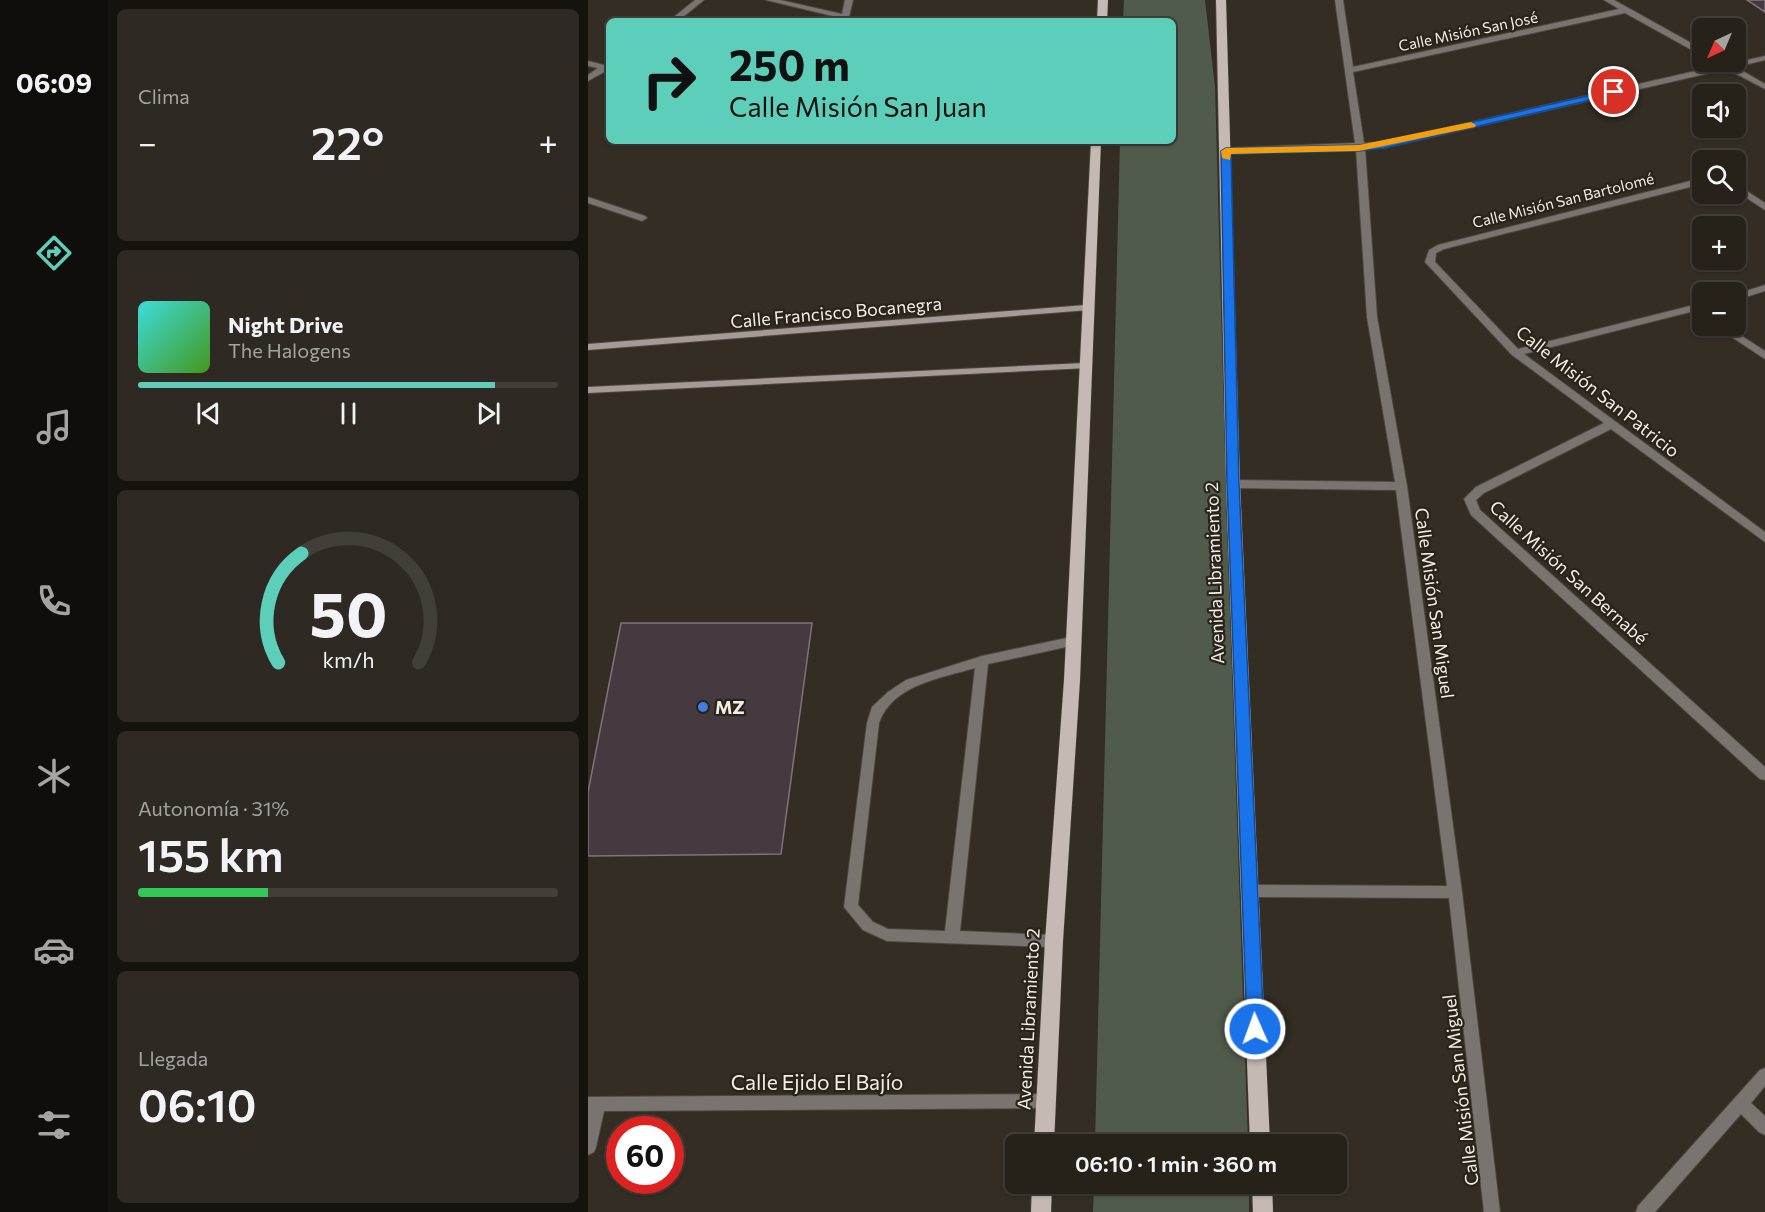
<!DOCTYPE html>
<html lang="es">
<head>
<meta charset="utf-8">
<style>
  :root { --surface:#26221a; --page:#2e2a23; --text:#f1f3f6; --muted:#a4a4a2; --line:#423f39; --accent:#5cceba }
  body { margin:0; font-family:Commissioner,sans-serif; background:var(--page); color:var(--text); height:100vh; display:flex; flex-direction:column; font-size:22px; white-space:nowrap }
  * { box-sizing:border-box; margin:0 }
  p { font-size:20px; color:var(--muted) }
  .icon { flex:none; width:33px; height:33px; fill:none; stroke:currentColor; stroke-width:2; stroke-linecap:round; stroke-linejoin:round }
  .map { position:relative; flex:1; overflow:hidden }
  .side { display:flex; flex-direction:column; gap:9px; padding:9px; background:#15130e; width:480px }
  .side>* { flex:none }
  .hud { position:absolute; left:18px; top:18px; width:570px; height:126px; border-radius:9px; box-shadow:0 2px 4px #0004,0 0 0 2px var(--line); background:#5cceba; color:#111; overflow:hidden }
  .needle { width:39px; rotate:224deg }
  .buttons { position:absolute; left:1104px; top:18px; display:grid; gap:12px }
  .buttons a { display:grid; place-items:center; width:54px; height:54px; border-radius:9px; background:var(--surface); box-shadow:0 2px 4px #0004,0 0 0 2px var(--line); font-size:30px }
  .speed { position:absolute; left:18px; top:1116px; display:flex; gap:12px; font-size:30px; font-weight:700; text-align:center }
  .speed>* { display:grid; place-content:center; width:78px; height:78px; border-radius:50%; background:var(--surface); box-shadow:0 2px 4px #0004,0 0 0 2px var(--line); line-height:1 }
  .speed .limit { border:9px solid #d22; background:#fff; color:#111 }
  .pin { position:absolute; display:grid; place-items:center; width:51px; height:51px; color:#fff; margin:-26px; border:3px solid #fff; border-radius:50%; box-shadow:0 2px 6px #0007 }
  .me { position:absolute; width:66px; margin:-33px; rotate:358deg; stroke-linejoin:round; filter:drop-shadow(0 0 4px #0008) }
  .turn { display:flex; align-items:center; gap:21px; height:126px; padding:0 24px; font-size:27px }
  .turn .icon { width:78px; height:78px; stroke-width:2.5 }
  .turn b { display:block; font-size:42px; line-height:51px }
  .big { font-size:45px; font-weight:600; line-height:1.1 }
  .side .card { flex:1; display:flex; flex-direction:column; justify-content:center; gap:9px; min-width:0; padding:0 21px; border-radius:9px; background:var(--page) }
  .side .dial { align-items:center; gap:0 }
  .dial svg { height:156px; overflow:visible; fill:none; stroke:var(--line); stroke-width:7; stroke-linecap:round; text-anchor:middle }
  .dial text { fill:var(--text); stroke:none }
  .song { display:flex; align-items:center; gap:18px }
  .cover { width:72px; height:72px; border-radius:9px; background:linear-gradient(135deg,hsl(180 70% 55%),hsl(100 70% 35%)) }
  .played { height:6px; border-radius:3px; background:linear-gradient(90deg,var(--accent) 85%,var(--line) 85%) }
  .keys { display:flex; justify-content:space-around; direction:ltr }
  .heat { display:flex; justify-content:space-between; align-items:center; font-size:33px; direction:ltr }
  .charge { height:9px; border-radius:4px; background:linear-gradient(90deg,#34c759 31%,var(--line) 0) }
  .trip { position:absolute; left:417px; top:1134px; width:342px; height:60px; border-radius:9px; background:var(--surface); box-shadow:0 2px 4px #0004,0 0 0 2px var(--line); font-weight:600; line-height:60px; text-align:center }
  main { display:flex; flex:1; min-height:0 }
  .tabs { display:flex; flex-direction:column; width:108px; justify-content:space-around; align-items:center; background:#0f0e0a; color:var(--muted) }
  .tabs .icon { width:42px; height:42px }
  .tabs .active { color:var(--accent) }
  .tabs b { font-size:27px; color:var(--text) }
  .map>svg:first-child { display:block }
  .green { fill:#515b4b }
  .building { fill:#453a40; stroke:#80737b; stroke-width:1.5 }
  .lines { fill:none; stroke-linecap:round; stroke-linejoin:round }
  .lane-casing { stroke:#4e483e; stroke-width:2 }
  .street-casing { stroke:#4e483e; stroke-width:2 }
  .secondary-casing { stroke:#4e483e; stroke-width:2 }
  .primary-casing { stroke:#4e483e; stroke-width:1 }
  .lane { fill:#7a7471; fill-rule:evenodd }
  .street { fill:#7a7471; fill-rule:evenodd }
  .secondary { fill:#a49b96; fill-rule:evenodd }
  .primary { fill:#c5b9b3; fill-rule:evenodd }
  .route { fill:#1a73e8; stroke:#114b97; stroke-width:1.5 }
  .slow { fill:#f59e0b }
  .shop-dot { fill:#3f7fe0; stroke:#29231a; stroke-width:2 }
  .labels { text-anchor:middle; dominant-baseline:central; stroke-width:4.5; stroke-linejoin:round; paint-order:stroke }
  .far-street-label { font-size:15px; fill:#f2eee7; stroke:#29231a }
  .street-label { font-size:18px; fill:#f2eee7; stroke:#29231a }
  .poi-label { font-size:18px; font-weight:bold; fill:#f2eee7; stroke:#29231a; text-anchor:start }
  .near-street-label { font-size:21px; fill:#f2eee7; stroke:#29231a }
</style>
</head>
<body>
<main>
<nav class="tabs">
<b>06:09</b>
<svg class="icon active" aria-label="directions" viewBox="0 0 24 24"><path d="M12 3l9 9-9 9-9-9zM9 14v-3h6M13 9l2 2-2 2"/></svg>
<svg class="icon" aria-label="music" viewBox="0 0 24 24"><path d="M9 18V5l10-2v13"/><circle cx="6" cy="18" r="3"/><circle cx="16" cy="16" r="3"/></svg>
<svg class="icon" aria-label="phone" viewBox="0 0 24 24"><path d="M5 4h4l2 5-3 2q2 4 5 5l2-3 5 2v4C11 20 4 13 5 4z"/></svg>
<svg class="icon" aria-label="climate" viewBox="0 0 24 24"><path d="M12 3v18M4 7l16 10M4 17L20 7"/></svg>
<svg class="icon" aria-label="car" viewBox="0 0 24 24"><path d="M5 17H2v-5l4-1 3-4h7l3 4 3 1v5h-3M9 17h6M6 11h13"/><circle cx="7" cy="17" r="2"/><circle cx="17" cy="17" r="2"/></svg>
<svg class="icon" aria-label="filters" viewBox="0 0 24 24"><path d="M4 7h16M4 17h16"/><circle cx="9" cy="7" r="2"/><circle cx="15" cy="17" r="2"/></svg>
</nav>
<section class="side">
<div class="card"><p>Clima</p>
<div class="heat"><a>−</a><b class="big">22°</b><a>+</a></div>
</div>
<div class="card">
<div class="song"><i class="cover"></i><div><b>Night Drive</b><p>The Halogens</p></div></div>
<div class="played"></div>
<div class="keys"><svg class="icon" aria-label="previous" viewBox="0 0 24 24"><path d="M18 5L8 12l10 7zM5 5v14"/></svg><svg class="icon" aria-label="pause" viewBox="0 0 24 24"><path d="M8 5v14M16 5v14"/></svg><svg class="icon" aria-label="next" viewBox="0 0 24 24"><path d="M6 5l10 7-10 7zM19 5v14"/></svg></div>
</div>
<div class="card dial"><svg viewBox="0 0 100 80">
<path d="M14 69A42 42 0 1 1 86 69"/>
<path d="M14 69A42 42 0 0 1 26 13" stroke="#5cceba"/>
<text x="50" y="56" font-size="32" font-weight="700">50</text>
<text x="50" y="72" font-size="11">km/h</text>
</svg></div>
<div class="card"><p>Autonomía · 31%</p><b class="big">155 km</b><div class="charge"></div></div>
<div class="card"><p>Llegada</p><b class="big">06:10</b></div>
</section>
<div class="map">
<svg width="1177" height="1212" viewBox="0 0 1177 1212">
  <rect width="100%" height="100%" fill="#332d23"/>
  <g class="green">
    <path d="M536,0h81l10,87 12,438 21,619h-153l25,-1003h53v-120h-50z"/>
    <path d="M506,1184h155v28h-156z"/>
  </g>
  <g class="building">
    <path d="M1159,0h18v12z"/>
    <path d="M33,623h191l-31,231 -193,2v-64z"/>
  </g>
  <g class="lines">
    <defs>
      <path id="lane" d="M483,637l4,2 2,3 -2,3 -87,19 -28,267 94,4 5,2 2,4 -2,4 -5,2 -167,-6 -24,-11 -19,-23 23,-184 5,-16 16,-15 18,-12 76,-24zM387,668l-30,263 -57,-2 -15,-7 -15,-17 21,-182c13,-38 62,-45 96,-55z"/>
      <g id="street">
        <path d="M107,0h9l-26,21h-9z"/>
        <path d="M178,0h14l62,14 3,-14h8l-5,21h-8l1,-3z"/>
        <path d="M747,0h8l10,67 266,-58 -15,-9h10l88,49v5h-3l-74,-41 -272,59 11,71 20,-1 338,-77 4,-2 4,1 35,-8v4l-29,7 29,17v5l-38,-20 -343,79h-19l12,169 30,169 55,406 38,320h-16l-35,-314 -200,-1 -5,-2 -2,-4 2,-4 5,-2 198,1 -51,-396 -163,-2 -6,-4 6,-4 162,2 -28,-165 -11,-168 -130,5 -4,-3 4,-3 129,-5z"/>
        <path d="M0,61l16,4 5,-2v8h-3l-18,10v-6l10,-7 -10,-2z"/>
        <path d="M1114,178v6l-258,65 -8,4 -1,9 83,87 184,-46v6l-178,45 241,178v10l-154,-113 -127,64 -8,7 4,10 285,257v13l-5,-1 -289,-264 -7,-16 12,-12 128,-64 -92,-68 -87,-93 4,-12 9,-5z"/>
        <path d="M1148,184l29,19v7l-29,-19z"/>
        <path d="M0,197l57,19 2,2 -5,3 -54,-18z"/>
        <path d="M1177,285v6l-29,9v-6z"/>
        <path d="M1127,326h11l39,25v8z"/>
        <path d="M1177,1068v18l-14,17 14,13v19l-6,-3 -18,-18 -86,98h-19l2,-6 122,-136z"/>
        <path d="M458,1094l6,2 2,5 -2,5 -6,2 -442,3 -8,36 -2,5 -6,3v-58z"/>
      </g>
      <g id="secondary">
        <path d="M498,305l5,3 -2,2 -501,40v-6z"/>
        <path d="M496,363l4,1 1,2 -1,2 -500,25v-6z"/>
      </g>
      <g id="primary">
        <path d="M510,0h10l-1,21h-10z"/>
        <path d="M628,0h10l14,484 30,660h-20l-24,-660z"/>
        <path d="M503,141h10l-21,539 -17,261 -9,203h-20l11,-203 19,-261z"/>
        <path d="M444,1184h20l-1,28h-20z"/>
        <path d="M664,1184h20l1,28h-20z"/>
      </g>
    </defs>
    <use href="#lane" class="lane-casing"/>
    <use href="#street" class="street-casing"/>
    <use href="#secondary" class="secondary-casing"/>
    <use href="#primary" class="primary-casing"/>
    <use href="#lane" class="lane"/>
    <use href="#street" class="street"/>
    <use href="#secondary" class="secondary"/>
    <use href="#primary" class="primary"/>
  </g>
  <path class="route" d="M1026,90h3v4l-233,54 -25,3 -128,3 8,329 25,546 -3,6 -6,2 -6,-2 -2,-6 -20,-546 -6,-332 5,-3 133,-3 25,-3z"/>
  <path class="slow" d="M883,122l5,3 -1,2 -116,24 -128,3 -1,6 -8,-2 -1,-7 5,-3 133,-3z"/>
  <circle class="shop-dot" cx="115" cy="707" r="6"/>
  <g class="labels">
    <g class="far-street-label">
      <text transform="translate(880 31) rotate(-12)">Calle Misión San José</text>
      <text transform="translate(975 200) rotate(-14)">Calle Misión San Bartolomé</text>
    </g>
    <g class="street-label">
      <text transform="translate(248 312) rotate(-5)">Calle Francisco Bocanegra</text>
      <text transform="translate(1010 391) rotate(38)">Calle Misión San Patricio</text>
      <text transform="translate(981 572) rotate(42)">Calle Misión San Bernabé</text>
      <text transform="translate(626 573) rotate(-92)">Avenida Libramiento 2</text>
      <text transform="translate(847 603) rotate(82)">Calle Misión San Miguel</text>
      <text transform="translate(440 1019) rotate(-87)">Avenida Libramiento 2</text>
      <text transform="translate(872 1090) rotate(-97)">Calle Misión San Miguel</text>
    </g>
    <g class="poi-label">
      <text x="127" y="707">MZ</text>
    </g>
    <g class="near-street-label">
      <text x="229" y="1081">Calle Ejido El Bajío</text>
    </g>
  </g>
</svg>
<div class="buttons">
<a><svg class="needle" viewBox="-14 -14 28 28"><path d="M0-13l5 13h-10z" fill="#e53935"/><path d="M0 13l5-13h-10z" fill="#a4a4a2"/></svg></a>
<a><svg class="icon" aria-label="sound" viewBox="0 0 24 24"><path d="M4 9h4l5-4v14l-5-4H4zM17 9q2 3 0 6"/></svg></a>
<a><svg class="icon" aria-label="search" viewBox="0 0 24 24"><circle cx="10" cy="10" r="6"/><path d="M15 15l6 6"/></svg></a>
<a>+</a>
<a>−</a>
</div>
<div class="speed"><div class="limit">60</div></div>
<div class="pin" style="left:1026px;top:92px;background:#d93025"><svg class="icon" aria-label="arrive" viewBox="0 0 24 24"><path d="M6 21V4h12l-3 4 3 4H6"/></svg></div>
<svg class="me" style="left:667px;top:1029px" viewBox="-20 -20 40 40"><circle r="17" fill="#1a73e8" stroke="#fff" stroke-width="3"/><path d="M0-11L8 9 0 5-8 9z" fill="#fff"/></svg>
<div class="trip">06:10 · 1 min · 360 m</div>
<div class="hud">
<div class="turn"><svg class="icon" aria-label="right" viewBox="0 0 24 24"><path d="M7 20v-9h11M14 6l5 5-5 5"/></svg><div><b>250 m</b>Calle Misión San Juan</div></div>
</div>
</div>
</main>
</body>
</html>
